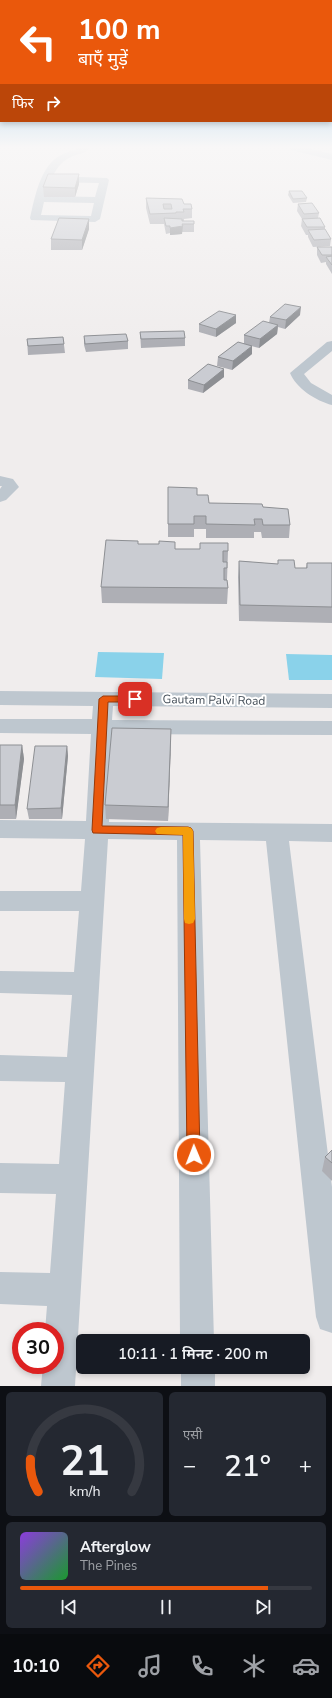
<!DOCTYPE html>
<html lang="hi">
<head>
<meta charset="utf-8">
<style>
  :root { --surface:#171b24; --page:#242831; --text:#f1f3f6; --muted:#9ea1a6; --line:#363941; --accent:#ea580c }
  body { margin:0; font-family:"Nunito Sans","Noto Sans Devanagari",sans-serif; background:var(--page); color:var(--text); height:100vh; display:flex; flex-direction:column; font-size:15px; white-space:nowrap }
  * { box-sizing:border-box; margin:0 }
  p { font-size:13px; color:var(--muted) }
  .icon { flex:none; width:22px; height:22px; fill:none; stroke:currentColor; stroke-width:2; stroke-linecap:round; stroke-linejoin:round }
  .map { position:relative; height:1386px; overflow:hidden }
  .panel { display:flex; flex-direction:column; gap:6px; padding:6px; background:#0d0f14; flex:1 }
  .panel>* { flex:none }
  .banner { position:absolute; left:0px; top:0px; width:332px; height:122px; box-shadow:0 2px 6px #0003; background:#ea580c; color:#fff; overflow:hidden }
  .speed { position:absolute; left:12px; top:1322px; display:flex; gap:8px; font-size:20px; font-weight:700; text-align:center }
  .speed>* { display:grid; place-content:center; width:52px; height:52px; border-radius:50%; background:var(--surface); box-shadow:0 2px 6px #0003; line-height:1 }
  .speed .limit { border:6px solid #d22; background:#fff; color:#111 }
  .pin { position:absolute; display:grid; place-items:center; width:34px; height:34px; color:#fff; margin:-17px; border-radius:8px; box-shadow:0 2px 6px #0006 }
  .me { position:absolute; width:44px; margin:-22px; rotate:359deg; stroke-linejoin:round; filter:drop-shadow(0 0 3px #0008) }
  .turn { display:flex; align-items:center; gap:14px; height:84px; padding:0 12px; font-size:18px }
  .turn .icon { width:52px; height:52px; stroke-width:2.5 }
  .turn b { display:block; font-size:28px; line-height:34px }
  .then { display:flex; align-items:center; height:38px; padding:0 12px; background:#0003; gap:8px; font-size:15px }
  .big { font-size:30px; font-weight:600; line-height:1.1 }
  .panel .tile { flex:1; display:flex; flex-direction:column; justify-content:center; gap:6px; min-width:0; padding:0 14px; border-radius:6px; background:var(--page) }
  .panel .dial { align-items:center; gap:0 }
  .dial svg { height:104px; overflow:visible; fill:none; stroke:var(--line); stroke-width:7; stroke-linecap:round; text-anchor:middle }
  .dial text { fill:var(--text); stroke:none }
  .song { display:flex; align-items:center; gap:12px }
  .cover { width:48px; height:48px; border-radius:6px; background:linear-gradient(135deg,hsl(270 70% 55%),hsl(130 70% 35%)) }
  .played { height:4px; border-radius:2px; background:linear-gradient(90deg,var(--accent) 85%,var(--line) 85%) }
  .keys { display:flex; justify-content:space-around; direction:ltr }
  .heat { display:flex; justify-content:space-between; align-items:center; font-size:22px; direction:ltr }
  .panel .tiles { flex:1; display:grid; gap:6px; grid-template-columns:1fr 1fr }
  .tile:last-child { grid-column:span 2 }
  .trip { position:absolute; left:76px; top:1334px; width:234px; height:40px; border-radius:6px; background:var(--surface); box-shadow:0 2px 6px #0003; font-weight:600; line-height:40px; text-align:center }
  .menu { display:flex; height:64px; justify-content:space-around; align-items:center; background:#090b0e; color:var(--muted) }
  .menu .icon { width:28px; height:28px }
  .menu .current { color:var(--accent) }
  .menu b { font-size:18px; color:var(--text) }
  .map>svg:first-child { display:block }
  .water { fill:#8ad2ea }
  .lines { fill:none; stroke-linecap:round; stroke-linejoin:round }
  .street { fill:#bec7cf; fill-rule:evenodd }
  .secondary { fill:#bec8d4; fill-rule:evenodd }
  .wall { fill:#aeafb5 }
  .shaded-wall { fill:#8d8f93 }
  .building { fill:#caccd2; stroke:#8d8f93; fill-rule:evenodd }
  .route { fill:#ea580c; stroke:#983908 }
  .slow { fill:#f59e0b }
  .labels { text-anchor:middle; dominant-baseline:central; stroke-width:4; stroke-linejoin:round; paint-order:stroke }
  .street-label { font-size:12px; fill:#46505a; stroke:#fff }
</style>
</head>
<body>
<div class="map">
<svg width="332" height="1386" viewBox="0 0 332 1386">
  <rect width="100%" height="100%" fill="#f0eded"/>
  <g class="water">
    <path d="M98,652l66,1 -2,26 -67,-2z"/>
    <path d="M286,654l46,1v25h-43z"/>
  </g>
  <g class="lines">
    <g class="street">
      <path d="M79,148h11c-4,5 -11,6 -17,8 -10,4 -16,11 -20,20l54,2 2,2 -9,39 -5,3 -64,-2 -1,-2c5,-21 10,-52 31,-63 6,-3 12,-4 18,-7zM50,182l49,1 -4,14 -49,-1zM44,202l50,1 -3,13 -50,-1z"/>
      <path d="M332,341v10l-28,23 7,9 21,12v10c-16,-4 -36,-17 -42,-32l37,-31z"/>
      <path d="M0,476l13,3 6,8 -13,13 -6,2v-13l2,-3h-2z"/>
      <path d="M0,691l332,3v14l-219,-2 -1,14 220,1v14l-220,-1 -3,88 223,2v18l-43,-1 43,346v146l-12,-4 -4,-12 -50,-476 -66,-1 14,501h-34l-3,-501 -69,-1 -33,547h-34l2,-21h12v-34h-10l2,-25 -47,-2v-32l50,1 6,-79 -56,-1v-30l59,1 6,-82 -65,-1v-26l67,2 5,-62 -72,-2v-22l74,1 5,-61h-79v-20h81l4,-52 -85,-1v-18l86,1 5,-87 -91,-1v-14h92l1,-13 -93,-1z"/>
      <rect x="181" y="1367" width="34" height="19"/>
    </g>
    <path class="secondary" d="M289,148h19l24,6v6l-41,-10z"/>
  </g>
  <g class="wall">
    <path d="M79,174v10l-4,13h-31l-1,-10z"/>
    <path d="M289,191l18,7 -1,4 -13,1 -5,-8z"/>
    <path d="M146,198l38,6 8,5v9l-8,1v2l10,3v8h-12v2l-12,1v-2l-4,1 -2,-10h-14l-4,-16z"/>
    <path d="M298,204l21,9 -1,5 7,9v3l6,9 -1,7 -17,1 -5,-10v-2h-2l-5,-9 1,-7 -5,-8z"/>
    <path d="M89,219v10l-7,21h-31v-11z"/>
    <path d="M317,247h15v27l-6,-10v-2l-5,1 -4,-8z"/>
    <path d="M236,315v8l-20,14 -17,-5v-8z"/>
    <path d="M300,315l-15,14 -7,-2 -1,7 -18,14 -15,-4v-9l25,-12 1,-6z"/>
    <path d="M140,332l45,6v8l-44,2z"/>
    <path d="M84,336l44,5v8l-42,3 -2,-7z"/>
    <path d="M63,337l2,16 -37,2 -1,-16z"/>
    <path d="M252,354l-20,16 -15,-4 1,-9z"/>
    <path d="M224,369v8l-21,16 -15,-4v-9z"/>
    <path d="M197,495l12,8 54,4 27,18 -1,13h-27l-1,-6h-7v6h-48v-9h-12v8h-26v-13z"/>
    <path d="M138,544l37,5 53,2 -1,29 1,8 -1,16 -125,-1 -1,-16z"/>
    <path d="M278,560l17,8h11l1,-5h25v60l-93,-2 -1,-44 1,-16 39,3z"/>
    <path d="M171,729l-3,92 -62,-2 -1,-14z"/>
    <path d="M0,745h22l2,14 -8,60h-16z"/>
    <path d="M67,746l1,10 -6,63h-33l-2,-10z"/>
    <path d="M332,1150v31l-10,-10 3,-14z"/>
  </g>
  <g class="shaded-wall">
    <path d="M79,174v10l-4,13v-9z"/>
    <path d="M89,219v10l-7,21v-10z"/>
    <path d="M183,226l-1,8 -12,1v-7z"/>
    <path d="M301,307l-1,8 -15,14 1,-9z"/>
    <path d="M236,315v8l-20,14v-8z"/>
    <path d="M278,325l-1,9 -18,14 1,-9z"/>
    <path d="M252,346v8l-20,16 1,-9z"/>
    <path d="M224,369v8l-21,16 1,-8z"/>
    <path d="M171,729v14l-3,78v-14z"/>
    <path d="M22,745l2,14 -8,60 -1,-14z"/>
    <path d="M67,746l1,10 -6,63 -1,-11z"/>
  </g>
  <g class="building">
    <path d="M48,174h31l-4,14 -32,-1z"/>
    <path d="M289,191h13l5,7 -14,1z"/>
    <path d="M146,198l36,1 2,5h7l1,5h-9l1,3h-8v1l-26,1zM163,204h8l1,5h-8z"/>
    <path d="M312,203l7,10 -15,1 -6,-10z"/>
    <path d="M59,218l30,1 -7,21 -31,-1z"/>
    <path d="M164,218l18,1v2h12v3h-12l1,2 -13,2v-2h-4z"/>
    <path d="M320,218l5,9h-18l-5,-8z"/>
    <path d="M325,229l6,10 -17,1 -6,-10z"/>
    <path d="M317,247h15v8h-10z"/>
    <path d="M332,256v9l-6,-8z"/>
    <path d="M285,304l16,3 -15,13 -16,-3z"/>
    <path d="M219,311l17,4 -20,14 -17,-5z"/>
    <path d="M263,321l15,4 -18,14 -16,-4z"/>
    <path d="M184,331l1,7 -44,1 -1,-7z"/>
    <path d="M126,334l2,7 -43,3 -1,-8z"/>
    <path d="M63,337l1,7 -36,2 -1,-7z"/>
    <path d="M238,342l14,4 -19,15 -15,-4z"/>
    <path d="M208,364l16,5 -20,16 -16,-5z"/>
    <path d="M168,487l29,1v7h11l1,8 53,1 1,3 25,2 2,16h-27l-1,-6h-8l1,6 -49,-1v-8h-12v8h-26z"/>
    <path d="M106,540l32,1v3h21v-3l16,1v7h25v-6h28v8h-5v11h4v6h-3v12h3l1,8 -127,-1z"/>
    <path d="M278,560h16l1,8h12v-5h25v44l-92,-2 -1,-44 39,3z"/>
    <path d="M112,728l59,1 -3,78 -63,-2z"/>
    <path d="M0,745h22l-7,60h-15z"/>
    <path d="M35,746h32l-6,62 -34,1z"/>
    <path d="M332,1150v13l-7,-6z"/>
  </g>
  <linearGradient id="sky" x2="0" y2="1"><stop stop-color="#82c0e9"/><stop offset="0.43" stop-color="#f8f7f7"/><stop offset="1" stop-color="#f8f7f7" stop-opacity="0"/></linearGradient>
  <rect width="332" height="342" fill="url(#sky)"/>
  <path class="route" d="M103,696h32l4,3 -4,3h-27l-6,124 86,1 3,1 2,3 7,324 -2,4 -4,2 -5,-2 -2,-4 -4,-320 -90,-2 -1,-3 7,-131z"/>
  <path class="slow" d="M161,827h27l3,1 2,3 2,88 -2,4 -4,1 -4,-1 -1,-4 -1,-84 -26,-1 -2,-3 2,-3z"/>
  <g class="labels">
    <g class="street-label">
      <text transform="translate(214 700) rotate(1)">Gautam Palvi Road</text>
    </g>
  </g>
</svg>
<div class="speed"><div class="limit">30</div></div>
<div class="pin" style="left:135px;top:699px;background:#d93025"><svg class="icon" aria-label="arrive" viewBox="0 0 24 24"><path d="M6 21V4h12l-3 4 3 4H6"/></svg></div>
<svg class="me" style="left:194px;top:1155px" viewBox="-20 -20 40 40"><circle r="17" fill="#ea580c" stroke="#fff" stroke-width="3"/><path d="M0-11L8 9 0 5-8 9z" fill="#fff"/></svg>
<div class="trip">10:11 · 1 मिनट · 200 m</div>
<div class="banner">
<div class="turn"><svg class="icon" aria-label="left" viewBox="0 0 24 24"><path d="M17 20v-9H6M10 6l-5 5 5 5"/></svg><div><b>100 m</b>बाएँ मुड़ें</div></div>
<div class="then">फिर<svg class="icon" aria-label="right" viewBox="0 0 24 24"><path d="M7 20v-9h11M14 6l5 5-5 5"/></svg></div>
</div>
</div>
<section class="panel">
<div class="tiles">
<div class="tile dial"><svg viewBox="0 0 100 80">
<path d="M14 69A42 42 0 1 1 86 69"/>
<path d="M14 69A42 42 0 0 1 8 44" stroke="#ea580c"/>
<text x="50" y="56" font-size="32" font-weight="700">21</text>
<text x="50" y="72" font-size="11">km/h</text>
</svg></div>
<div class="tile"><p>एसी</p>
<div class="heat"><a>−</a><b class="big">21°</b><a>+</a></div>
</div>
<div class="tile">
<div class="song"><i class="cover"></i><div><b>Afterglow</b><p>The Pines</p></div></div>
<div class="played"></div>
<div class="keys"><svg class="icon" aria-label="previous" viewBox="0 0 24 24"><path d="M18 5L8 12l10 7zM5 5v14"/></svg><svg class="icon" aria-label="pause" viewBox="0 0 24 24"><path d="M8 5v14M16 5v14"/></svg><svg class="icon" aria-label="next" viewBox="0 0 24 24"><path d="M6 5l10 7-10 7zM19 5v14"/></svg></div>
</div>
</div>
</section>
<nav class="menu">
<b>10:10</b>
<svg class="icon current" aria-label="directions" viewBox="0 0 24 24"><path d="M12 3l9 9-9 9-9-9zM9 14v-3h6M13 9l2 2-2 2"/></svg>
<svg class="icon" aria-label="music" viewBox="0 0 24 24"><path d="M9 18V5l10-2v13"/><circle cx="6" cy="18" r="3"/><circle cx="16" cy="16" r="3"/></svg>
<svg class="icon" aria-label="phone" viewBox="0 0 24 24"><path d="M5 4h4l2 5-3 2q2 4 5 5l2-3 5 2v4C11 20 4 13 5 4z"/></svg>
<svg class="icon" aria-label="climate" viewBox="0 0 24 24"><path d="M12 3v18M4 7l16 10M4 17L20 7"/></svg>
<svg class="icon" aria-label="car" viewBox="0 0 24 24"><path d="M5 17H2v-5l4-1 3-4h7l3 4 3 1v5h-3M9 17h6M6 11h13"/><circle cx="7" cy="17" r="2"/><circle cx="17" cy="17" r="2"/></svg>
</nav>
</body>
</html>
